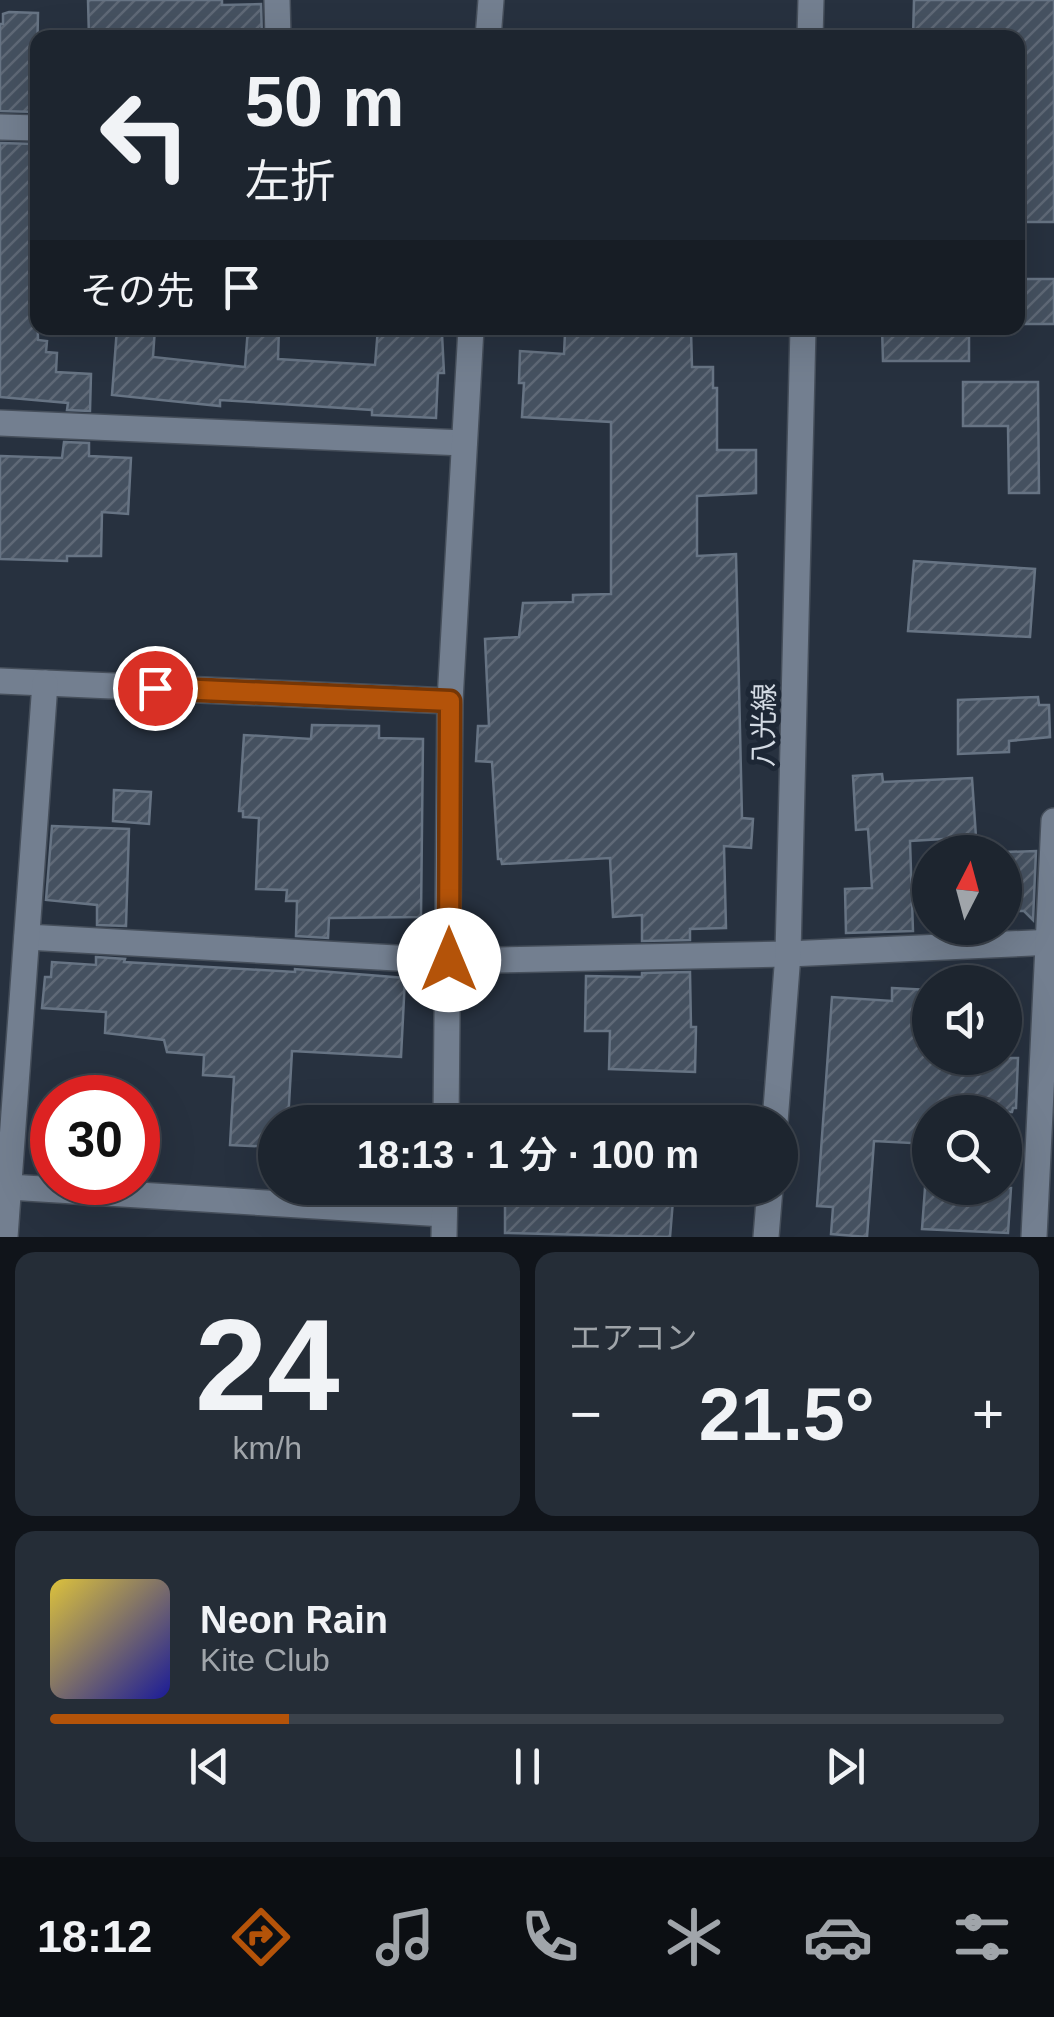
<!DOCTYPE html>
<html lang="ja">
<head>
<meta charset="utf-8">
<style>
  :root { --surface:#1d252f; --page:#252d37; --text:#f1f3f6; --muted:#a0a5aa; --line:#3b424b; --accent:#b45309 }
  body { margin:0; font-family:Arial,"Noto Sans JP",sans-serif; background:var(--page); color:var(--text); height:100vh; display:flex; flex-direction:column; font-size:38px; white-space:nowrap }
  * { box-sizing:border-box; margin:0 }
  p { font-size:32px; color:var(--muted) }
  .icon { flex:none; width:55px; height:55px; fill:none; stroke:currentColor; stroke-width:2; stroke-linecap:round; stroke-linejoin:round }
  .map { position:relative; height:1237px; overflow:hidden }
  .side { display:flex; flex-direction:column; gap:15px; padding:15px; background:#10141a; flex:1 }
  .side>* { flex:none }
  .top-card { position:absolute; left:30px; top:30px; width:995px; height:305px; border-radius:20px; box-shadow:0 10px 40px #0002,0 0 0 2px var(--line); background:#1d252f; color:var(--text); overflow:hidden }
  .needle { width:65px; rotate:6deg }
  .buttons { position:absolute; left:912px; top:835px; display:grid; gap:20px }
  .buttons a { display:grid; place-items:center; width:110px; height:110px; border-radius:50%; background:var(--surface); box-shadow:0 10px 40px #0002,0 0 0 2px var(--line); font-size:50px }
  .speed { position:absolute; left:30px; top:1075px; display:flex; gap:20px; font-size:50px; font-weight:700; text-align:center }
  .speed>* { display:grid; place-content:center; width:130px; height:130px; border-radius:50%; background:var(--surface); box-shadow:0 10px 40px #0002,0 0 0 2px var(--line); line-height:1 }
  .speed .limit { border:15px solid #d22; background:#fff; color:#111 }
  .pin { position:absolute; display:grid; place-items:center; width:85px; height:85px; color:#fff; margin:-42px; border:5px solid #fff; border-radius:50%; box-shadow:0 2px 10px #0007 }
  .me { position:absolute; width:110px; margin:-55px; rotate:0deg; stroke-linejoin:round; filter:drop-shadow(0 0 8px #0008) }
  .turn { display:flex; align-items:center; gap:35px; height:210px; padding:0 50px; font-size:45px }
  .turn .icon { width:130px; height:130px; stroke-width:2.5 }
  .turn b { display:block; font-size:70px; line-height:85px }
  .then { display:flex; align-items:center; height:95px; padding:0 50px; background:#0003; gap:20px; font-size:38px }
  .big { font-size:75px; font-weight:600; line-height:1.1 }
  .side .widget { flex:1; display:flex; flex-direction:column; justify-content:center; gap:15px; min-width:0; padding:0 35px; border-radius:20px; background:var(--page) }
  .side .dial { align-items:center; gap:0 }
  .dial b { font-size:130px; line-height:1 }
  .song { display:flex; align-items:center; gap:30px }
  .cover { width:120px; height:120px; border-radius:15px; background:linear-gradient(135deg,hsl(50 70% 55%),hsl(240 70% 35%)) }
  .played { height:10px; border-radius:5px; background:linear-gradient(90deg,var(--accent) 25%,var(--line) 25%) }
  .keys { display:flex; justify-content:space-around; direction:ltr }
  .heat { display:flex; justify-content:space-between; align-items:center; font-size:55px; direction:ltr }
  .side .tiles { flex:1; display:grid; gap:15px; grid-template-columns:1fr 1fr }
  .widget:last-child { grid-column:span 2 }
  .trip { position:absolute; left:258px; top:1105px; width:540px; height:100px; border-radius:50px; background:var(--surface); box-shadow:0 10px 40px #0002,0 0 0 2px var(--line); font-weight:600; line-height:100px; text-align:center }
  .tab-bar { display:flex; height:160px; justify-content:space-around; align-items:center; background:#0c0f13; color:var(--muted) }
  .tab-bar .icon { width:70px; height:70px }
  .tab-bar .on { color:var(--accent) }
  .tab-bar b { font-size:45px; color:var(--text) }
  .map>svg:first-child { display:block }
  .building { fill:url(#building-hatch); stroke:#677484; stroke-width:2.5 }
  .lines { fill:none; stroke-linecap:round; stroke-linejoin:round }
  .street-casing { stroke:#464f5b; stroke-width:28 }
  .secondary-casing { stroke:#464f5b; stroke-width:28 }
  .street { stroke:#737f90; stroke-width:25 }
  .secondary { stroke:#737f90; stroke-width:25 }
  .route-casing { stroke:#753606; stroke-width:25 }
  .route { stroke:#b45309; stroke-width:18 }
  .labels { text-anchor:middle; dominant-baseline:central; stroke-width:10; stroke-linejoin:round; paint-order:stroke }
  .street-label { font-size:28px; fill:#d3dae3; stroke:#1d2735 }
</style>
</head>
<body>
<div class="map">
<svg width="1054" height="1237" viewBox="0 0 1054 1237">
  <defs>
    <pattern id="building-hatch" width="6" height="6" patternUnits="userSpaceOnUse" patternTransform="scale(2.5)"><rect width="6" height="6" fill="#455160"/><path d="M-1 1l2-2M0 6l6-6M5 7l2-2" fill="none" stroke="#5f6977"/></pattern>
  </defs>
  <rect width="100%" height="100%" fill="#27313f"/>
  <g class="building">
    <path d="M88,0h134v5l39,-1 1,34h-173z"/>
    <path d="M914,0h140v222h-36v-184h-105z"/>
    <path d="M9,12l29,1 -2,99 -36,-1v-87h3v-10z"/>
    <path d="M0,143l34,1 4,196 9,1 -1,11 11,1 -1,19 35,2 -1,37 -23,-1 1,-7 -68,-6z"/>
    <rect x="1018" y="279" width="36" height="45"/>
    <path d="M117,328h38l-2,29 92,10 3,-39h31l-1,31 97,6 3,-37h40v6h24l2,39h-6l-2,45 -64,-3v-5l-152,-10v6l-108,-11z"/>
    <path d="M613,328l78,3 1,36h21v21h4v62h39v43l-59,3v60l39,-2 6,264 11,1 -2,29 -27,-2 2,82 -36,1v11l-48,1v-26l-29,2 -3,-59 -108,6 -1,-5h-3l-6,-97 -16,-1 2,-35h11l-4,-87 34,-2 4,-34 50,-1v-7l38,-1v-172l-89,-5 2,-34h-5l1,-32 44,3 1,-21 44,2z"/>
    <path d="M882,328h70v5l17,-1v29h-86z"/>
    <path d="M963,382h75l1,111h-30l-1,-67h-45z"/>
    <path d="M64,442l25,1v13l42,2 -3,56 -26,-2 -1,44h-34v5l-67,-2v-103l62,2z"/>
    <path d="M914,561l121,8 -5,68 -122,-6z"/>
    <path d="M1038,697l1,8h10l1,32 -41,4v11l-51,2v-54z"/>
    <path d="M312,725l67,1v12l44,1 -2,178 -92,1 -1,20 -32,-2 1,-35h-11l1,-11 -31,-1 3,-71 -16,-1v-6h-4l5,-76 67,4z"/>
    <path d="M882,774l1,8 89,-4 4,59 -66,4 3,90 -67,2 -1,-44 27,-1 -4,-59 -12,1 -3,-54z"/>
    <path d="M114,790l37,2 -2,32 -36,-3z"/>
    <path d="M52,826l77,3 -3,97 -29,-1v-20l-51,-5z"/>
    <path d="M1036,851l-3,69 -9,-9h-19v-59z"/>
    <path d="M96,957l29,2 -1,3 171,10v-3l110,9 -4,79 -109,-6 -4,71h-13v25l-45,-2 4,-68 -31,-2 1,-20 -37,-3 -3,-12 -59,-7 1,-21 -64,-4 3,-31h6l1,-15 44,3z"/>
    <path d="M690,972l1,55h5l-1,45 -86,-3 1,-38h-25l1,-55 56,1v-4z"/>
    <path d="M892,988l38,2v68h88l-2,50h-3l-1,4h-82v32l-56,-3 -7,96 -36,-3 2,-27 -16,-1 15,-209 60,4z"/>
    <path d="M570,1188h104l-4,49 -165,-4v-44z"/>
    <path d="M925,1188h86l-3,45 -86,-4z"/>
  </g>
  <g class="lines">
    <defs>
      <g id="street">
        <path d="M277,0l1,38"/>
        <path d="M488,38l3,-38"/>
        <path d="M0,127l38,1"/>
        <path d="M0,423l464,20"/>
        <path d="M0,681l450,20"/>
        <path d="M27,937l422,24 339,-7 266,-12"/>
        <path d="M446,1122l4,-421 21,-373"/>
        <path d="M9,1187l435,27"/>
        <path d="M5,1237l40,-554"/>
        <path d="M444,1237l1,-49"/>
        <path d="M1034,1237l20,-416"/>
      </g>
      <g id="secondary">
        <path d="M810,38l1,-38"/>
        <path d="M775,1122l13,-168 15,-626"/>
        <path d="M766,1237l4,-49"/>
      </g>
    </defs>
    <use href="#street" class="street-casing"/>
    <use href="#secondary" class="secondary-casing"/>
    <use href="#street" class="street"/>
    <use href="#secondary" class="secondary"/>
  </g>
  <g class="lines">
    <defs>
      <path id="route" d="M155,688l295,13 -1,259"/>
    </defs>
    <use href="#route" class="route-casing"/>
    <use href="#route" class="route"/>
  </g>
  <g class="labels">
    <g class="street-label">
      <text transform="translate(764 725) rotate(-89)">八光線</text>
    </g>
  </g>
</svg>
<div class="buttons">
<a><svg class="needle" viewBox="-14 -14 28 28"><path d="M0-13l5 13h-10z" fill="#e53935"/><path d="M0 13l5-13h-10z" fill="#a0a5aa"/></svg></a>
<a><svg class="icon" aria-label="sound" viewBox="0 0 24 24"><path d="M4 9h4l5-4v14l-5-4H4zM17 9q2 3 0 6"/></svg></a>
<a><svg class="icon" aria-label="search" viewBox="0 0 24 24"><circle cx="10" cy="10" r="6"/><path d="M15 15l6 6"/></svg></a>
</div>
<div class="speed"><div class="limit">30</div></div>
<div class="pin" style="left:155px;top:688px;background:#d93025"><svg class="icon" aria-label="arrive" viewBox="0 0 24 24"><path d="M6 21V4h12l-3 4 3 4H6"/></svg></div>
<svg class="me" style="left:449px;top:960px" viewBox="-20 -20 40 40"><circle r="19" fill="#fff"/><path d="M0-13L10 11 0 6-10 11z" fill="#b45309"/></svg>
<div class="trip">18:13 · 1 分 · 100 m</div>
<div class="top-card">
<div class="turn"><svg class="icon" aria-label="left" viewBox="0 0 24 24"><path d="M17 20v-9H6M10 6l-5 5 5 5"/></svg><div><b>50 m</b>左折</div></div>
<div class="then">その先<svg class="icon" aria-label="arrive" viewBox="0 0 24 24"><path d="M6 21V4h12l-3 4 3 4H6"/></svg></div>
</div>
</div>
<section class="side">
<div class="tiles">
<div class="widget dial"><b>24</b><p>km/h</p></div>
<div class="widget"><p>エアコン</p>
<div class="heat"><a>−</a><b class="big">21.5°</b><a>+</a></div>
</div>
<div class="widget">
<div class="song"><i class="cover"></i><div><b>Neon Rain</b><p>Kite Club</p></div></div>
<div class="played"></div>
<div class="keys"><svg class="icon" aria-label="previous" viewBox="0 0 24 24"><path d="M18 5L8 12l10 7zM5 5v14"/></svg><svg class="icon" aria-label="pause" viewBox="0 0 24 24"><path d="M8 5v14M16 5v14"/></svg><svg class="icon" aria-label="next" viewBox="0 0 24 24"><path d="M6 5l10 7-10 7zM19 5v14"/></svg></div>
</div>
</div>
</section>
<nav class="tab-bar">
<b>18:12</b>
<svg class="icon on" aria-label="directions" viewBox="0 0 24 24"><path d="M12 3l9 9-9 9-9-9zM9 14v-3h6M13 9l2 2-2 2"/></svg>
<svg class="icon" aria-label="music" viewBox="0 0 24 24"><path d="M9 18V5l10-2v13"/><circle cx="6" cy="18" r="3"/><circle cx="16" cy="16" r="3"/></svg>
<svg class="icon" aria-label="phone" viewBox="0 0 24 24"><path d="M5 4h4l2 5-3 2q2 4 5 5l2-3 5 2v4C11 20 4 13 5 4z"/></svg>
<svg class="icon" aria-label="climate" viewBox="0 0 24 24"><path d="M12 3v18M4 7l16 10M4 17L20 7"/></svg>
<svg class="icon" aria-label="car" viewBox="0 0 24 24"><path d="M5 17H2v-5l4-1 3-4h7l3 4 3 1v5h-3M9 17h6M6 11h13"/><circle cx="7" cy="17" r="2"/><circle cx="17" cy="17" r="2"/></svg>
<svg class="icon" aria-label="filters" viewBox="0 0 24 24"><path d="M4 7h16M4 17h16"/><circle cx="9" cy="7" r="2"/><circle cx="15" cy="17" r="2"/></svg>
</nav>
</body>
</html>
